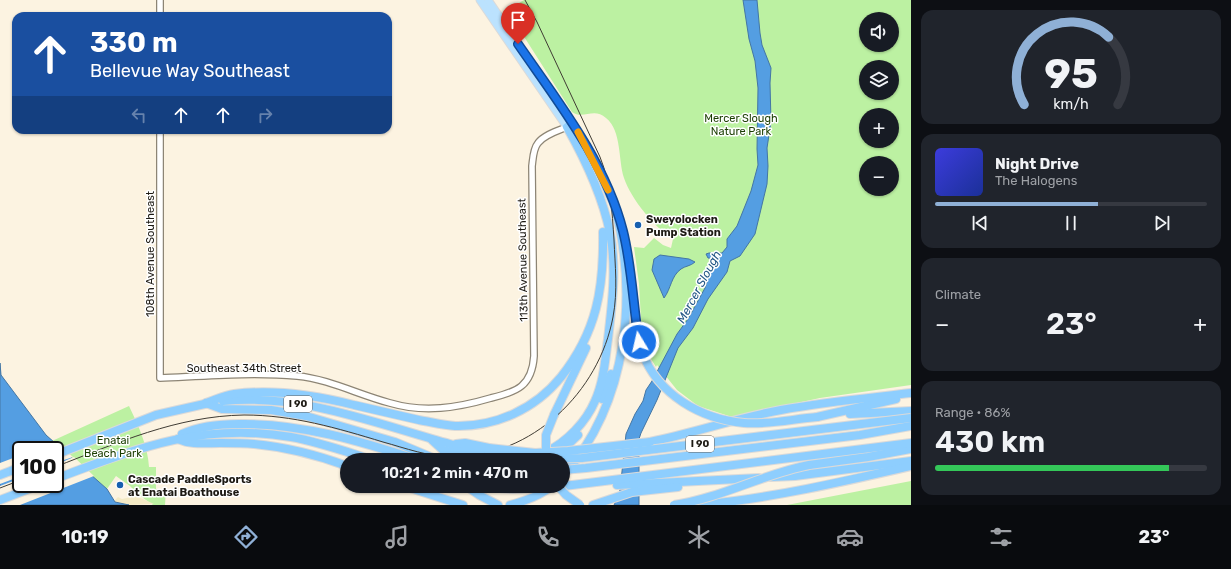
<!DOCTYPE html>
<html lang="en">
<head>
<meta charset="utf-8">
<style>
  :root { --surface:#171b24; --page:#20242c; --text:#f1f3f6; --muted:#9ea1a6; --line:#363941; --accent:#8fb0d6 }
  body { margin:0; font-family:Rubik,sans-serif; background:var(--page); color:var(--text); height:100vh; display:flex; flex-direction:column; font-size:15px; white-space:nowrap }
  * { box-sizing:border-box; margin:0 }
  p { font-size:13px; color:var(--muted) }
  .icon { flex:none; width:22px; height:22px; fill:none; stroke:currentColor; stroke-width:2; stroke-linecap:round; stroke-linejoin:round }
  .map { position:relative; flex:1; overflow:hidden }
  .details { display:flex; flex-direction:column; gap:10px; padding:10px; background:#0d0f14; width:320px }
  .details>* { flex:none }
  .banner { position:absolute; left:12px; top:12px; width:380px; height:122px; border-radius:12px; box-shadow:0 1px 3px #0004; background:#1a4fa0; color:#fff; overflow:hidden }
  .controls { position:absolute; left:859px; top:12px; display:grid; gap:8px }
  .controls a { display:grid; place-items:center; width:40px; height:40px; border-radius:50%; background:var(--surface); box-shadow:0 1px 3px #0004; font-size:20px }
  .speed { position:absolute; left:12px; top:441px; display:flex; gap:8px; font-size:20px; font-weight:700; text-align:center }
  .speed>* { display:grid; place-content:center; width:52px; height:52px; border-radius:50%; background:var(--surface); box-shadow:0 1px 3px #0004; line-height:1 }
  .speed .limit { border:2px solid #111; border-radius:6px; background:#fff; color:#111 }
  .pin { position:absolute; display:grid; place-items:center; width:34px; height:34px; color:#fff; margin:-41px -17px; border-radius:50% 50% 50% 0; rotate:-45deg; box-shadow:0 0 4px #0007 }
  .pin .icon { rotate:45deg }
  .me { position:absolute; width:44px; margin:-22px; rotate:351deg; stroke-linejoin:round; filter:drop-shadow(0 0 3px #0008) }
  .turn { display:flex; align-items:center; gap:14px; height:84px; padding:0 12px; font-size:18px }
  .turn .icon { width:52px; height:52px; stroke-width:2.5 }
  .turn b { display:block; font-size:28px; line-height:34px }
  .lanes { display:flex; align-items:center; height:38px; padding:0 12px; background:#0003; justify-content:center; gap:20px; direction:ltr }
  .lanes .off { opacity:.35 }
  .big { font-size:30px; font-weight:600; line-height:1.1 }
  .details .widget { flex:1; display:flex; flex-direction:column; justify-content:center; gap:6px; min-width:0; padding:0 14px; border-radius:12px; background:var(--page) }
  .details .dial { align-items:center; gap:0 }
  .dial svg { height:104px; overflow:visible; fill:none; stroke:var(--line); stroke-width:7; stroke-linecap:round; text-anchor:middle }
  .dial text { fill:var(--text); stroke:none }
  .song { display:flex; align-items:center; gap:12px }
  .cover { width:48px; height:48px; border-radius:6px; background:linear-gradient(135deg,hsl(240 70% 55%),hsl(230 70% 35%)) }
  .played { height:4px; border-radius:2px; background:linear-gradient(90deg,var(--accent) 60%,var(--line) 60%) }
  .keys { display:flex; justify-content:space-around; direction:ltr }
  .heat { display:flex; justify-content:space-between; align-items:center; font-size:22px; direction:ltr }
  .charge { height:6px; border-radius:3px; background:linear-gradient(90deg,#34c759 86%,var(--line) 0) }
  .trip { position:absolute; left:340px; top:453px; width:230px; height:40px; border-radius:20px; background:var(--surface); box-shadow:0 1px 3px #0004; font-weight:600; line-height:40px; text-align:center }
  .dock { display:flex; height:64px; justify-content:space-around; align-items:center; background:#090b0e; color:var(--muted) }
  .dock .icon { width:28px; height:28px }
  .dock .selected { color:var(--accent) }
  .dock b { font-size:18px; color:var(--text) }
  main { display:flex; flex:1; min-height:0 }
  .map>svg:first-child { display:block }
  .green { fill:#bcf1a2; fill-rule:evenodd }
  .sand { fill:#f4eac5 }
  .water { fill:#549ee2; stroke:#4476a4; fill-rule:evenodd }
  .pier { fill:#fcf3e1 }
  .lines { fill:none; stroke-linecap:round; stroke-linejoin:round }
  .tertiary-casing { stroke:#8d8575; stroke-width:8 }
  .primary-casing { stroke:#dbdad9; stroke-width:9 }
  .motorway-casing { stroke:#dbdad9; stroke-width:10 }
  .tertiary { stroke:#fff; stroke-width:5.5 }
  .primary { stroke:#bbe2fe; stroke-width:7 }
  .motorway { stroke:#8ecefe; stroke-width:8 }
  .tram { stroke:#403c34; stroke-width:1 }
  .motorway-bridge-casing { stroke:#dbdad9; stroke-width:10; stroke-linecap:butt }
  .motorway-bridge { stroke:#8ecefe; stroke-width:8 }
  .route-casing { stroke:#114b97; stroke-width:10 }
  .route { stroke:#1a73e8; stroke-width:7 }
  .slow { stroke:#f59e0b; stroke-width:7 }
  .poi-dot { fill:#175faf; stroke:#fff; stroke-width:1.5 }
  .labels { text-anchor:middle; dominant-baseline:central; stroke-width:3; stroke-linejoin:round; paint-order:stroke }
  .shield { fill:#fff; stroke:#615f5a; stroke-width:1 }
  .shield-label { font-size:10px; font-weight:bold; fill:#1d1a14 }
  .park-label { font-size:11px; fill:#1b3e02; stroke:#fff }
  .poi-label { font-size:11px; font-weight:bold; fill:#1d1a14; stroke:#fff; text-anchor:start }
  .street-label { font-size:11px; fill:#1d1a14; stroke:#fff }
  .water-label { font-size:12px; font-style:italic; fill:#235785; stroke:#fff }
</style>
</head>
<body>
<main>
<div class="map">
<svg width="911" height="505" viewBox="0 0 911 505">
  <rect width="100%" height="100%" fill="#fcf3e1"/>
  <g class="green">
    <path d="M524,0h387v385l-91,13 -88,19 -34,-11 -21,-16 -20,-25 -1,2 -10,-16 -4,-14 -3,-53 -5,-37 10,1 10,-10 9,7 8,3 2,-9c-18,-11 -42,-40 -49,-61 -6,-18 -2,-47 -18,-60 -12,-11 -23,2 -34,-6l-65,-102zM866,19h26v26h-26zM866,67h26v26h-26zM866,115h26v26h-26zM866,163h26v26h-26z"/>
    <path d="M129,406c9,19 19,40 20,61h7v22h10l-1,16h-12l-14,-10 -9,-9 -14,-10 -9,13 -55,-48z"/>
    <path d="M911,481v24h-124z"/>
  </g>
  <path class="sand" d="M136,496l18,8 -25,1 -14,-3v-2l3,-3 4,2z"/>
  <g class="water">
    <path d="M743,0h14l3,33 2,12 9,23 -1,15 1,39 -4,26 1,18 -1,18 -12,50 -15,22 -10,5 -3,11 -19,27 -15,29 -15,20 -21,52 -16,33 -2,6v66h-25l4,-8 2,-7 6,-56 9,-20 8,-13 3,-11 6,-9 25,-47 11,-15 17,-31 3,-9v-7l4,-8 3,-3 1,-2 -8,-1 -2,-4 3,-1h13l5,-6v-8l10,-13 14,-35 7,-26 -1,-16 1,-61 -3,-27 -6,-22z"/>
    <path d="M660,255l29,4 6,3c-4,4 -10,4 -14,7 -10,7 -10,20 -17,29l-12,-28 2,-11z"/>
    <path d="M0,363l1,12 45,60 61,54 8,13 14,3h-129zM21,450h34v34h-34z"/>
  </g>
  <g class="pier">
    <path d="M56,442l17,15 -18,6v-13h-20z"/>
    <path d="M21,455v21l-21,8v-21z"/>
    <path d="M74,457l20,19 -74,29h-20v-19l21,-8v6h34v-19z"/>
  </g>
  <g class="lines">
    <defs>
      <g id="tertiary">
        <path d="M160,0v16"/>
        <path d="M160,130v248c45,-2 92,-6 137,-2 32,3 62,19 93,27 34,10 67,5 101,-5 26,-6 41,-12 43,-42l-2,-190c1,-7 1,-17 6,-23 6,-8 19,-12 29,-16"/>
      </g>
      <g id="primary">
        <path d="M480,0l87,127"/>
        <path d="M488,0l85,125"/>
      </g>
      <g id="motorway">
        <path d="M573,125l20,34 21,45"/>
        <path d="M629,264l6,53"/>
        <path d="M602,399l9,-25"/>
        <path d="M223,401c77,-8 154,23 227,43l14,5 24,5"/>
        <path d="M206,403c9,-3 19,-8 28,-9 40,-5 81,1 120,11 22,5 43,10 65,15 12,2 24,5 36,6 41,1 80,-17 106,-49 36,-45 43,-89 42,-145"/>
        <path d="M206,403l16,6 49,1 35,6 89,26 43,18"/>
        <path d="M850,414l61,-3"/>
        <path d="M554,415l32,-67"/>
        <path d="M817,417l79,-18"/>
        <path d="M182,434c18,-8 38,-10 57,-10 62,-1 121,17 179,36"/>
        <path d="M178,439c13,6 27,4 42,4 11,0 23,0 34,1 32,3 63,11 93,22"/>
        <path d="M432,440l11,10 40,10"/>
        <path d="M650,442c44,-9 87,-24 131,-32 43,-8 87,-12 130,-17"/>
        <path d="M456,444l9,-1 24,5"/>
        <path d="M546,452c21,-10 40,-30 49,-51 9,-20 10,-41 13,-62 4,-35 9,-71 2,-106 -7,-35 -25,-74 -43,-106"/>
        <path d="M559,453l19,-18"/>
        <path d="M55,455l101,-40 53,-12"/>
        <path d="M809,465l59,-8 43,-8"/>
        <path d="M0,475l21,-8"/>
        <path d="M563,476c66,-74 76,-184 50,-276"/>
        <path d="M771,477l24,-1 116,-15"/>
        <path d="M55,479c82,-31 147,-57 236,-42 28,5 56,15 82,23"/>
        <path d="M617,485l142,-7"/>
        <path d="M404,486l59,19"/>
        <path d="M466,486l13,9 19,10"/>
        <path d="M471,486l42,3"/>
        <path d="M556,487l355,-44"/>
        <path d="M0,500l42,-16"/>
        <path d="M510,505c15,-4 30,-9 42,-19"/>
        <path d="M593,505l39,-13 46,-5"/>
        <path d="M701,505c71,-7 141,-23 210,-39"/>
      </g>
    </defs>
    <use href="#tertiary" class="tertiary-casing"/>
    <use href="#primary" class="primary-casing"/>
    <use href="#motorway" class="motorway-casing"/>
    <use href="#tertiary" class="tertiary"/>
    <use href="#primary" class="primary"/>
    <use href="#motorway" class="motorway"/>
    <g class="tram">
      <path d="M55,467c62,-24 122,-51 189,-52 49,0 93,13 139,27 22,6 46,15 70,15 79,0 146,-65 160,-140 5,-26 2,-52 1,-77 -2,-29 -3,-56 -14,-83l-63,-135 -12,-22"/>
      <path d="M0,488l21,-8"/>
    </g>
    <defs>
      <g id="motorway-bridge">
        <path d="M635,317c2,12 3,24 7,35 16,43 59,67 102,71 24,2 49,-4 73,-6"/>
        <path d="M489,448l46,5 33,-2 82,-9"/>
        <path d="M488,454l54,5 40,-1 329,-40"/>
        <path d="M546,456v-21l8,-20"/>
        <path d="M563,470l23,-2 274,-33 51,-9"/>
        <path d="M558,486l8,9 14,10"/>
        <path d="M513,489l43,-2"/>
        <path d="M674,505c47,-7 89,-31 135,-40"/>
      </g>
    </defs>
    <use href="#motorway-bridge" class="motorway-bridge-casing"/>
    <use href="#motorway-bridge" class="motorway-bridge"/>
  </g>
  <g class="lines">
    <defs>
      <path id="route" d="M518,44c40,58 87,117 105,187 9,36 10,74 16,111"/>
    </defs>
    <use href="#route" class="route-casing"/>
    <use href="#route" class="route"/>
    <path class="slow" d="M578,132l30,58"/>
  </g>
  <g class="poi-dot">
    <circle cx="638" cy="225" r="4"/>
    <circle cx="120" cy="485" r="4"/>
  </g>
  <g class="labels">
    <g class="shield">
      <rect x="284" y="396" width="28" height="16" rx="3"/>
      <rect x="686" y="436" width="28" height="16" rx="3"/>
    </g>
    <g class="shield-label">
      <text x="298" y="404">I 90</text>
      <text x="700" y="444">I 90</text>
    </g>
    <g class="park-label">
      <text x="741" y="118">Mercer Slough<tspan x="741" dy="13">Nature Park</tspan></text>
      <text x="113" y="440">Enatai<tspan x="113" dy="13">Beach Park</tspan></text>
    </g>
    <g class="poi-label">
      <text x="646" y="219">Sweyolocken<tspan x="646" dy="13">Pump Station</tspan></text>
      <text x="128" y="479">Cascade PaddleSports<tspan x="128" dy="13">at Enatai Boathouse</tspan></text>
    </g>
    <g class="street-label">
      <text transform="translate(150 254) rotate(-90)">108th Avenue Southeast</text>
      <text transform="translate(523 260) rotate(-91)">113th Avenue Southeast</text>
      <text x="244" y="368">Southeast 34th Street</text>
    </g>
    <g class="water-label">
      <text transform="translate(699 287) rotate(-62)">Mercer Slough</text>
    </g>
  </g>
</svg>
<div class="controls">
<a><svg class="icon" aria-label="sound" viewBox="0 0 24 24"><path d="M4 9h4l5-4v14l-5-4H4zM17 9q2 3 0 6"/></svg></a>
<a><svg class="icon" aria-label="layers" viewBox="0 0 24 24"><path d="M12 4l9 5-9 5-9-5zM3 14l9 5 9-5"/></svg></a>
<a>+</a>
<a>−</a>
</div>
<div class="speed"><div class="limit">100</div></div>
<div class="pin" style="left:518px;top:44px;background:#d93025"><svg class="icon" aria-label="arrive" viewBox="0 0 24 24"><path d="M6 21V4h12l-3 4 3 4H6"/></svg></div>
<svg class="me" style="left:639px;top:342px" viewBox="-20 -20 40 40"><circle r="17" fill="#1a73e8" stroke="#fff" stroke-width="3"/><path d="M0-11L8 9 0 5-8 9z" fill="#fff"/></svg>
<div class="trip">10:21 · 2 min · 470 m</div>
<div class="banner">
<div class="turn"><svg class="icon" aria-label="ahead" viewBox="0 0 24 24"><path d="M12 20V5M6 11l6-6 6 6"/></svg><div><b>330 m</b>Bellevue Way Southeast</div></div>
<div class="lanes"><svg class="icon off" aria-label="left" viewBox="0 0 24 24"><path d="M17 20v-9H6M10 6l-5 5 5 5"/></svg><svg class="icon" aria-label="ahead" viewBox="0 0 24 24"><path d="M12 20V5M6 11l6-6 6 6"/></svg><svg class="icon" aria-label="ahead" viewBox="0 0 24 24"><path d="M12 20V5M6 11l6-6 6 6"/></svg><svg class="icon off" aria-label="right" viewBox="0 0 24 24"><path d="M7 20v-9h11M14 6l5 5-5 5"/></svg></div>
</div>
</div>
<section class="details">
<div class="widget dial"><svg viewBox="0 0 100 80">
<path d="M14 69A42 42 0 1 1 86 69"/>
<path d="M14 69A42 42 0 0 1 79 17" stroke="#8fb0d6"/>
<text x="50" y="56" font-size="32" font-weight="700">95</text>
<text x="50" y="72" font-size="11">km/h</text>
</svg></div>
<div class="widget">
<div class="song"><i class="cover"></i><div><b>Night Drive</b><p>The Halogens</p></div></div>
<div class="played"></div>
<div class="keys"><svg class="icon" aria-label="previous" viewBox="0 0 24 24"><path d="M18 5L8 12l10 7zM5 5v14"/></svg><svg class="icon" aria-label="pause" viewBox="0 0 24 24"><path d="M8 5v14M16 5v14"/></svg><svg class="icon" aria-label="next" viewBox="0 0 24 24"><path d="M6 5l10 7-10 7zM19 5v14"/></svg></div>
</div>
<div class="widget"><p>Climate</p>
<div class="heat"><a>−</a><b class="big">23°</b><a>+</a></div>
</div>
<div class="widget"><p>Range · 86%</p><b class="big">430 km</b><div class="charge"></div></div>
</section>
</main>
<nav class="dock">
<b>10:19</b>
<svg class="icon selected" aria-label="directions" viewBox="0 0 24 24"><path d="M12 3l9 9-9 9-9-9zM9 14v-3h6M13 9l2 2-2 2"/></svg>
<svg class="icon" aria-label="music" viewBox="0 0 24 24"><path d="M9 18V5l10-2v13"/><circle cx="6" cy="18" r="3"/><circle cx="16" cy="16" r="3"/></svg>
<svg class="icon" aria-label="phone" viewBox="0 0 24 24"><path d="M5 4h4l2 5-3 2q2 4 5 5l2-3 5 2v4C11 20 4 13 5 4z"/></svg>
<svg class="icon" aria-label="climate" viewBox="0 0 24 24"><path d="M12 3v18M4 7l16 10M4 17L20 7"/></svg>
<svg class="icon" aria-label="car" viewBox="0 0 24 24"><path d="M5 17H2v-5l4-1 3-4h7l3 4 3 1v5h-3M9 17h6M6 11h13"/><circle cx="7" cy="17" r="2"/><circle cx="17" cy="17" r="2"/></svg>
<svg class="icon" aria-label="filters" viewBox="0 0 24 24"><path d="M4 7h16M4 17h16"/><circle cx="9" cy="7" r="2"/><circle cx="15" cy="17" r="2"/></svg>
<b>23°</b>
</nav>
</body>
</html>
